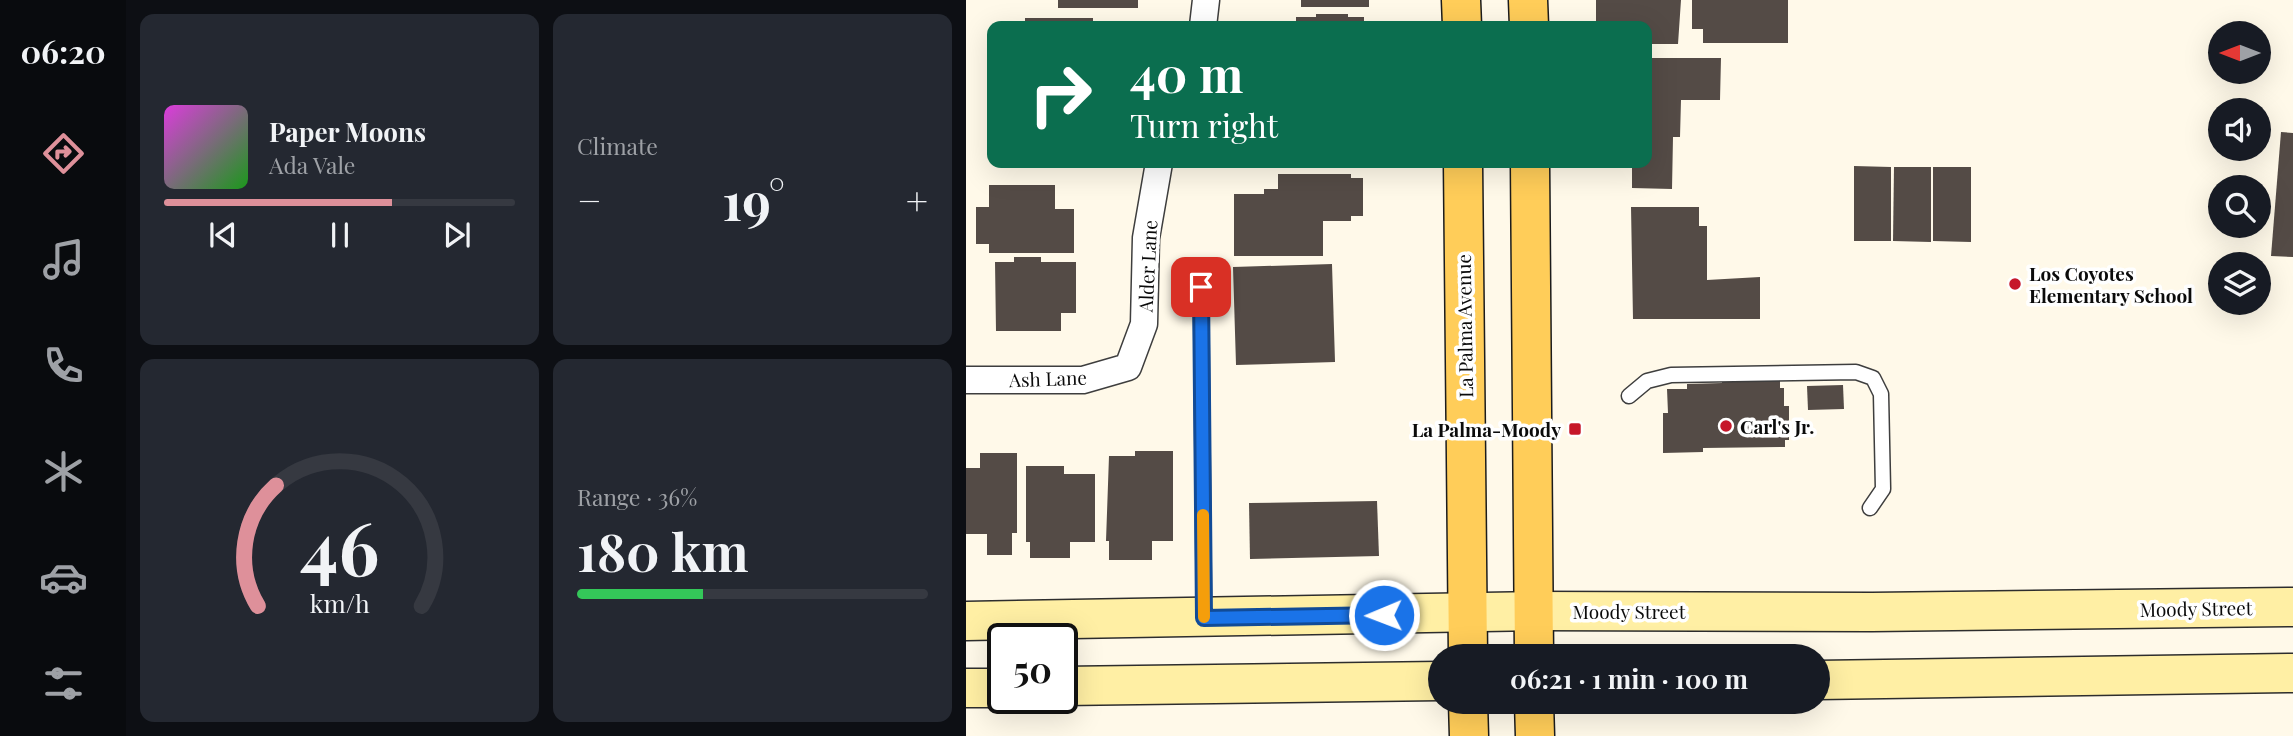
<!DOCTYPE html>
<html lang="en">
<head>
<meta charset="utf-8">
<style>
  :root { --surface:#171b24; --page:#242831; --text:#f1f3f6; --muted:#9ea1a6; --line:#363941; --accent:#de909a }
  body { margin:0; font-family:"Playfair Display",serif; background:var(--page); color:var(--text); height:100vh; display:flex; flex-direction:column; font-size:26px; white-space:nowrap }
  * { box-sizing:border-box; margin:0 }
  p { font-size:23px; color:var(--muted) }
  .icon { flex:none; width:38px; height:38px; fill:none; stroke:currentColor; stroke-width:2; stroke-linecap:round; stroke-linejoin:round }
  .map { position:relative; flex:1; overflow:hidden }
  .sheet { display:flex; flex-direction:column; gap:14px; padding:14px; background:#0d0f14; width:840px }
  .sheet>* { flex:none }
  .banner { position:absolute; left:21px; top:21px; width:665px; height:147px; border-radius:14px; box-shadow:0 7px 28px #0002; background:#0b6e4f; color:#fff; overflow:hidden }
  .needle { width:46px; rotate:270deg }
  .controls { position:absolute; left:1242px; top:21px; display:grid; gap:14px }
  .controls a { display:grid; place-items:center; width:63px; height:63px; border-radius:50%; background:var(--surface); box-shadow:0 7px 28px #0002; font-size:35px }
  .speed { position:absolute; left:21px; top:623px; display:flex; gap:14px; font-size:35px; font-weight:700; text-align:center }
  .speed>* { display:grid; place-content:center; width:91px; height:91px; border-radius:50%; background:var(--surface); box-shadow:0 7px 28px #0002; line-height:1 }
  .speed .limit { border:4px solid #111; border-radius:10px; background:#fff; color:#111 }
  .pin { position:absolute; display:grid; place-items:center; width:60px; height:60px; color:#fff; margin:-30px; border-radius:14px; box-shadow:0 4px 10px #0006 }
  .me { position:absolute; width:77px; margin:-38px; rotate:269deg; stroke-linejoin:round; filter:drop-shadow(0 0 5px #0008) }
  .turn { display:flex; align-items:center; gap:24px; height:147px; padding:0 28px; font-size:32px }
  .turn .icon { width:91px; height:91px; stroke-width:2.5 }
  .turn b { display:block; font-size:49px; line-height:60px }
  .big { font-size:52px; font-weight:700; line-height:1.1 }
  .sheet .widget { flex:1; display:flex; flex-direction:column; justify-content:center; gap:10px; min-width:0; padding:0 24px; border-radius:14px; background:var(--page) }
  .sheet .dial { align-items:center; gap:0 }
  .dial svg { height:182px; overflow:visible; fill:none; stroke:var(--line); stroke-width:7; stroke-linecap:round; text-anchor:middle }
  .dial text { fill:var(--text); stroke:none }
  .song { display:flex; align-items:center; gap:21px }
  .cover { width:84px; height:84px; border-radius:10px; background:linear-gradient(135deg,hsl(300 70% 55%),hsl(120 70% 35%)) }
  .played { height:7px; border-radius:4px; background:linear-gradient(90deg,var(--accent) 65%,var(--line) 65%) }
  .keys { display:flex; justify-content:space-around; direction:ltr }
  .heat { display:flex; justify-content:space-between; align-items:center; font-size:38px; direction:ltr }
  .charge { height:10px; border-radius:5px; background:linear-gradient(90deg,#34c759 36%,var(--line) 0) }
  .sheet .tiles { flex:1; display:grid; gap:14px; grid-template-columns:repeat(2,1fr) }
  .trip { position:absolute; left:462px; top:644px; width:402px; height:70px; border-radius:35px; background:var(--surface); box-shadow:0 7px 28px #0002; font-weight:700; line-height:70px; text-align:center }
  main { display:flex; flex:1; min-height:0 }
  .tabs { display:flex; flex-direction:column; width:126px; justify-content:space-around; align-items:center; background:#090b0e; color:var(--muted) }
  .tabs .icon { width:49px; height:49px }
  .tabs .on { color:var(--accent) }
  .tabs b { font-size:32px; color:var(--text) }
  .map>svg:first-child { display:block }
  .building { fill:#544b46 }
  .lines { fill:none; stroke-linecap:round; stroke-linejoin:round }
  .lane-casing { stroke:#3e3e3e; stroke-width:17 }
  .street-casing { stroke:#3e3e3e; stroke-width:29 }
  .secondary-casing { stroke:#2d2d2d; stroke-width:41 }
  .primary-casing { stroke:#1c1c1c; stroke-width:41 }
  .lane { stroke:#fff; stroke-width:14 }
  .street { stroke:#fff; stroke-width:26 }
  .secondary { stroke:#ffefa4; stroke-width:38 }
  .primary { stroke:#ffcd59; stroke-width:38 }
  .route-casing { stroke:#114b97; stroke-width:18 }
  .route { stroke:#1a73e8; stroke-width:12 }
  .slow { stroke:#f59e0b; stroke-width:12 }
  .poi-dot { fill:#c6172a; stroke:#fff; stroke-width:2.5 }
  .labels { text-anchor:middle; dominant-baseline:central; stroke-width:7; stroke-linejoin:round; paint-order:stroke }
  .street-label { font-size:19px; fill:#0b0b0b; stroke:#fff }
  .poi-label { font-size:19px; font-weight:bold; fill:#0b0b0b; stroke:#fff; text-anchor:start }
</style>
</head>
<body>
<main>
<nav class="tabs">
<b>06:20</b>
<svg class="icon on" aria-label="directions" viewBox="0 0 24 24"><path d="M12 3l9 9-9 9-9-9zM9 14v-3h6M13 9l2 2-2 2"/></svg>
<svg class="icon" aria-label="music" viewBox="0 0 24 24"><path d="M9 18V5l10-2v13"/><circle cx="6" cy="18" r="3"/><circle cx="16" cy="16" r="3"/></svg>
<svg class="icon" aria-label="phone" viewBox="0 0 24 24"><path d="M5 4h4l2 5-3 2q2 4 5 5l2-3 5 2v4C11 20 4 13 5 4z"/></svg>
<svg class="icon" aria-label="climate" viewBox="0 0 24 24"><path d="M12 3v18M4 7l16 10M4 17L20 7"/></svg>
<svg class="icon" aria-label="car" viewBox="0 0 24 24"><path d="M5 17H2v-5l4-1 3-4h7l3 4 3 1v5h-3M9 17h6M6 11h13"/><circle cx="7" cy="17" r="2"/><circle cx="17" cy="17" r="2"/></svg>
<svg class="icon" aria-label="filters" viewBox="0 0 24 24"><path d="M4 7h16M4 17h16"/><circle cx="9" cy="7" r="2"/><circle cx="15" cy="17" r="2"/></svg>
</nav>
<section class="sheet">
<div class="tiles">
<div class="widget">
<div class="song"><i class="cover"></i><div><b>Paper Moons</b><p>Ada Vale</p></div></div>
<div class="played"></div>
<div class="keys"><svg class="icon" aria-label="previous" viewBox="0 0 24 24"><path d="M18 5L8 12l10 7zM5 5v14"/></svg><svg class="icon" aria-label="pause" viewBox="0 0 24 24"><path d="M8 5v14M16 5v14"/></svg><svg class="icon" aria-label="next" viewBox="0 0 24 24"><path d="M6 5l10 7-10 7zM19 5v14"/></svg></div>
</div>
<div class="widget"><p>Climate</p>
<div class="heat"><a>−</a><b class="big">19°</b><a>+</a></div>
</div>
<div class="widget dial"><svg viewBox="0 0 100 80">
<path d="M14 69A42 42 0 1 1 86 69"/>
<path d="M14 69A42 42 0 0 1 22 16" stroke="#de909a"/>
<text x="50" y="56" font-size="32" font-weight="700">46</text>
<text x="50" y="72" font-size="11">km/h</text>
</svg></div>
<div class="widget"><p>Range · 36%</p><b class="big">180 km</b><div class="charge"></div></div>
</div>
</section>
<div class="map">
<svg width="1327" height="736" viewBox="0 0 1327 736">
  <rect width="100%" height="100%" fill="#fff9e9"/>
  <g class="building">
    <rect x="92" y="0" width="80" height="8"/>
    <rect x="335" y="0" width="68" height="7"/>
    <path d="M630,0h85l-3,44h-31v-18h-51z"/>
    <path d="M726,0h96v43h-85v-14h-11z"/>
    <path d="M350,14h32v3h16v9h-68v-9h20z"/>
    <rect x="59" y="18" width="68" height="8"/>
    <path d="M681,58h74l-1,42h-39l-1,37h-7l-1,52 -40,-1v-25h15z"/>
    <path d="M1315,132l12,1v124l-22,-1z"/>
    <rect x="39" y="163" width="66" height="4"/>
    <path d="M888,166l37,1v74h-37z"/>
    <path d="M928,167h37v75l-38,-1z"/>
    <path d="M967,167h38v75l-38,-1z"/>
    <path d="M312,174h73v4h12v38h-12v5h-28v35h-89v-62h30v-5h14z"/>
    <path d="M23,185h66v24h19v44h-85v-9h-13v-37h13z"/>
    <path d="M665,207h68v19h8v54l53,-3v42h-127z"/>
    <path d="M48,257h27v5h35v51h-15v18h-65l-1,-69h19z"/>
    <path d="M366,264l3,98 -99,3 -3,-98z"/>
    <path d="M756,378h58v10h4v18h5v34h-4v7l-82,1v4l-40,1v-40h5l-1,-24h20v-5l35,-1z"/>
    <path d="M877,385l1,24 -36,1 -1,-24z"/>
    <path d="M169,451h38v90h-21v19h-43v-19h-3l3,-85h26z"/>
    <path d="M14,453h37v80h-5v22h-25v-21h-21v-66h14z"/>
    <path d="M60,466h38v8h31v68h-25v16h-40v-16h-4z"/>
    <path d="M411,501l2,55 -129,3 -1,-56z"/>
  </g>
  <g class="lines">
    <defs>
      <g id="lane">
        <path d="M235,287l3,329"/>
        <path d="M663,396l18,-15 24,-6 185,-3 17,6 8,16 2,95 -13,19"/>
      </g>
      <g id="street">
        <path d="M237,26l3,-26"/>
        <path d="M0,380h117l45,-13 16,-43 2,-86 13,-75"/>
      </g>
      <g id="secondary">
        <path d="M0,621l568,-10 338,1 421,-5"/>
        <path d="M852,680l475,-7"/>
        <path d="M96,686l378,-5"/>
        <path d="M0,688h37"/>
      </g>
      <g id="primary">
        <path d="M495,0l1,26"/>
        <path d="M562,0l1,26"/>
        <path d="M497,163l5,493"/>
        <path d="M564,163l4,493"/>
        <path d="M502,702l1,34"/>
        <path d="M568,702l1,34"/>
      </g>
    </defs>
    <use href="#lane" class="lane-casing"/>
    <use href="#street" class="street-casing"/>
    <use href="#secondary" class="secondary-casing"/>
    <use href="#primary" class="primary-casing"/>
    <use href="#lane" class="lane"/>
    <use href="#street" class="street"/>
    <use href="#secondary" class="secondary"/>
    <use href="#primary" class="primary"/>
  </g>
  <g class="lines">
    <defs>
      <path id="route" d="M235,287l3,331 180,-3"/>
    </defs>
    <use href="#route" class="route-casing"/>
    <use href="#route" class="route"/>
    <path class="slow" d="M237,515l1,102"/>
  </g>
  <g class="poi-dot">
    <circle cx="1049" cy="284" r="7"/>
    <circle cx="760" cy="426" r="7"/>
    <rect x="602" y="422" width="14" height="14" rx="3.5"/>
  </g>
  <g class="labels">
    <g class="street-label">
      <text transform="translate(181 266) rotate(-87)">Alder Lane</text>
      <text transform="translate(498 326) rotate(-91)">La Palma Avenue</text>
      <text transform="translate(82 378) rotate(-2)">Ash Lane</text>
      <text transform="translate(1230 608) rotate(-1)">Moody Street</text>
      <text x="663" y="611">Moody Street</text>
    </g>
    <g class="poi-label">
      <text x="1063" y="273">Los Coyotes<tspan x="1063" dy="22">Elementary School</tspan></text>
      <text x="774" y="426">Carl's Jr.</text>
      <text x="595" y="429" text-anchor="end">La Palma-Moody</text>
    </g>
  </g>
</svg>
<div class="controls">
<a><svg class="needle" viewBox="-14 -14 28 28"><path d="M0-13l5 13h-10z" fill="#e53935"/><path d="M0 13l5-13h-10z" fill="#9ea1a6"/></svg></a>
<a><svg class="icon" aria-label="sound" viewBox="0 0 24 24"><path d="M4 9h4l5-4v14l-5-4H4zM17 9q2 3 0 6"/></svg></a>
<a><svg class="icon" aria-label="search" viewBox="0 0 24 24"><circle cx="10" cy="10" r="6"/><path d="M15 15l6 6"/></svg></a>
<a><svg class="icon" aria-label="layers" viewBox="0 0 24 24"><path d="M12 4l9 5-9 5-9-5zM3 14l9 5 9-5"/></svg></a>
</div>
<div class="speed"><div class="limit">50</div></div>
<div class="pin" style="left:235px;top:287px;background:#d93025"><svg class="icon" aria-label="arrive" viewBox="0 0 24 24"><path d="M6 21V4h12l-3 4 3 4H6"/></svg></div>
<svg class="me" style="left:418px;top:615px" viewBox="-20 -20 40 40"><circle r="17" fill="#1a73e8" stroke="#fff" stroke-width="3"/><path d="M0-11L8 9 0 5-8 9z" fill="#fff"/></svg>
<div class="trip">06:21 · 1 min · 100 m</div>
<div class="banner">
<div class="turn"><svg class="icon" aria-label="right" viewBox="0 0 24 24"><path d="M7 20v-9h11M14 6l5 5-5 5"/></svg><div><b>40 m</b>Turn right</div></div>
</div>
</div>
</main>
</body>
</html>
